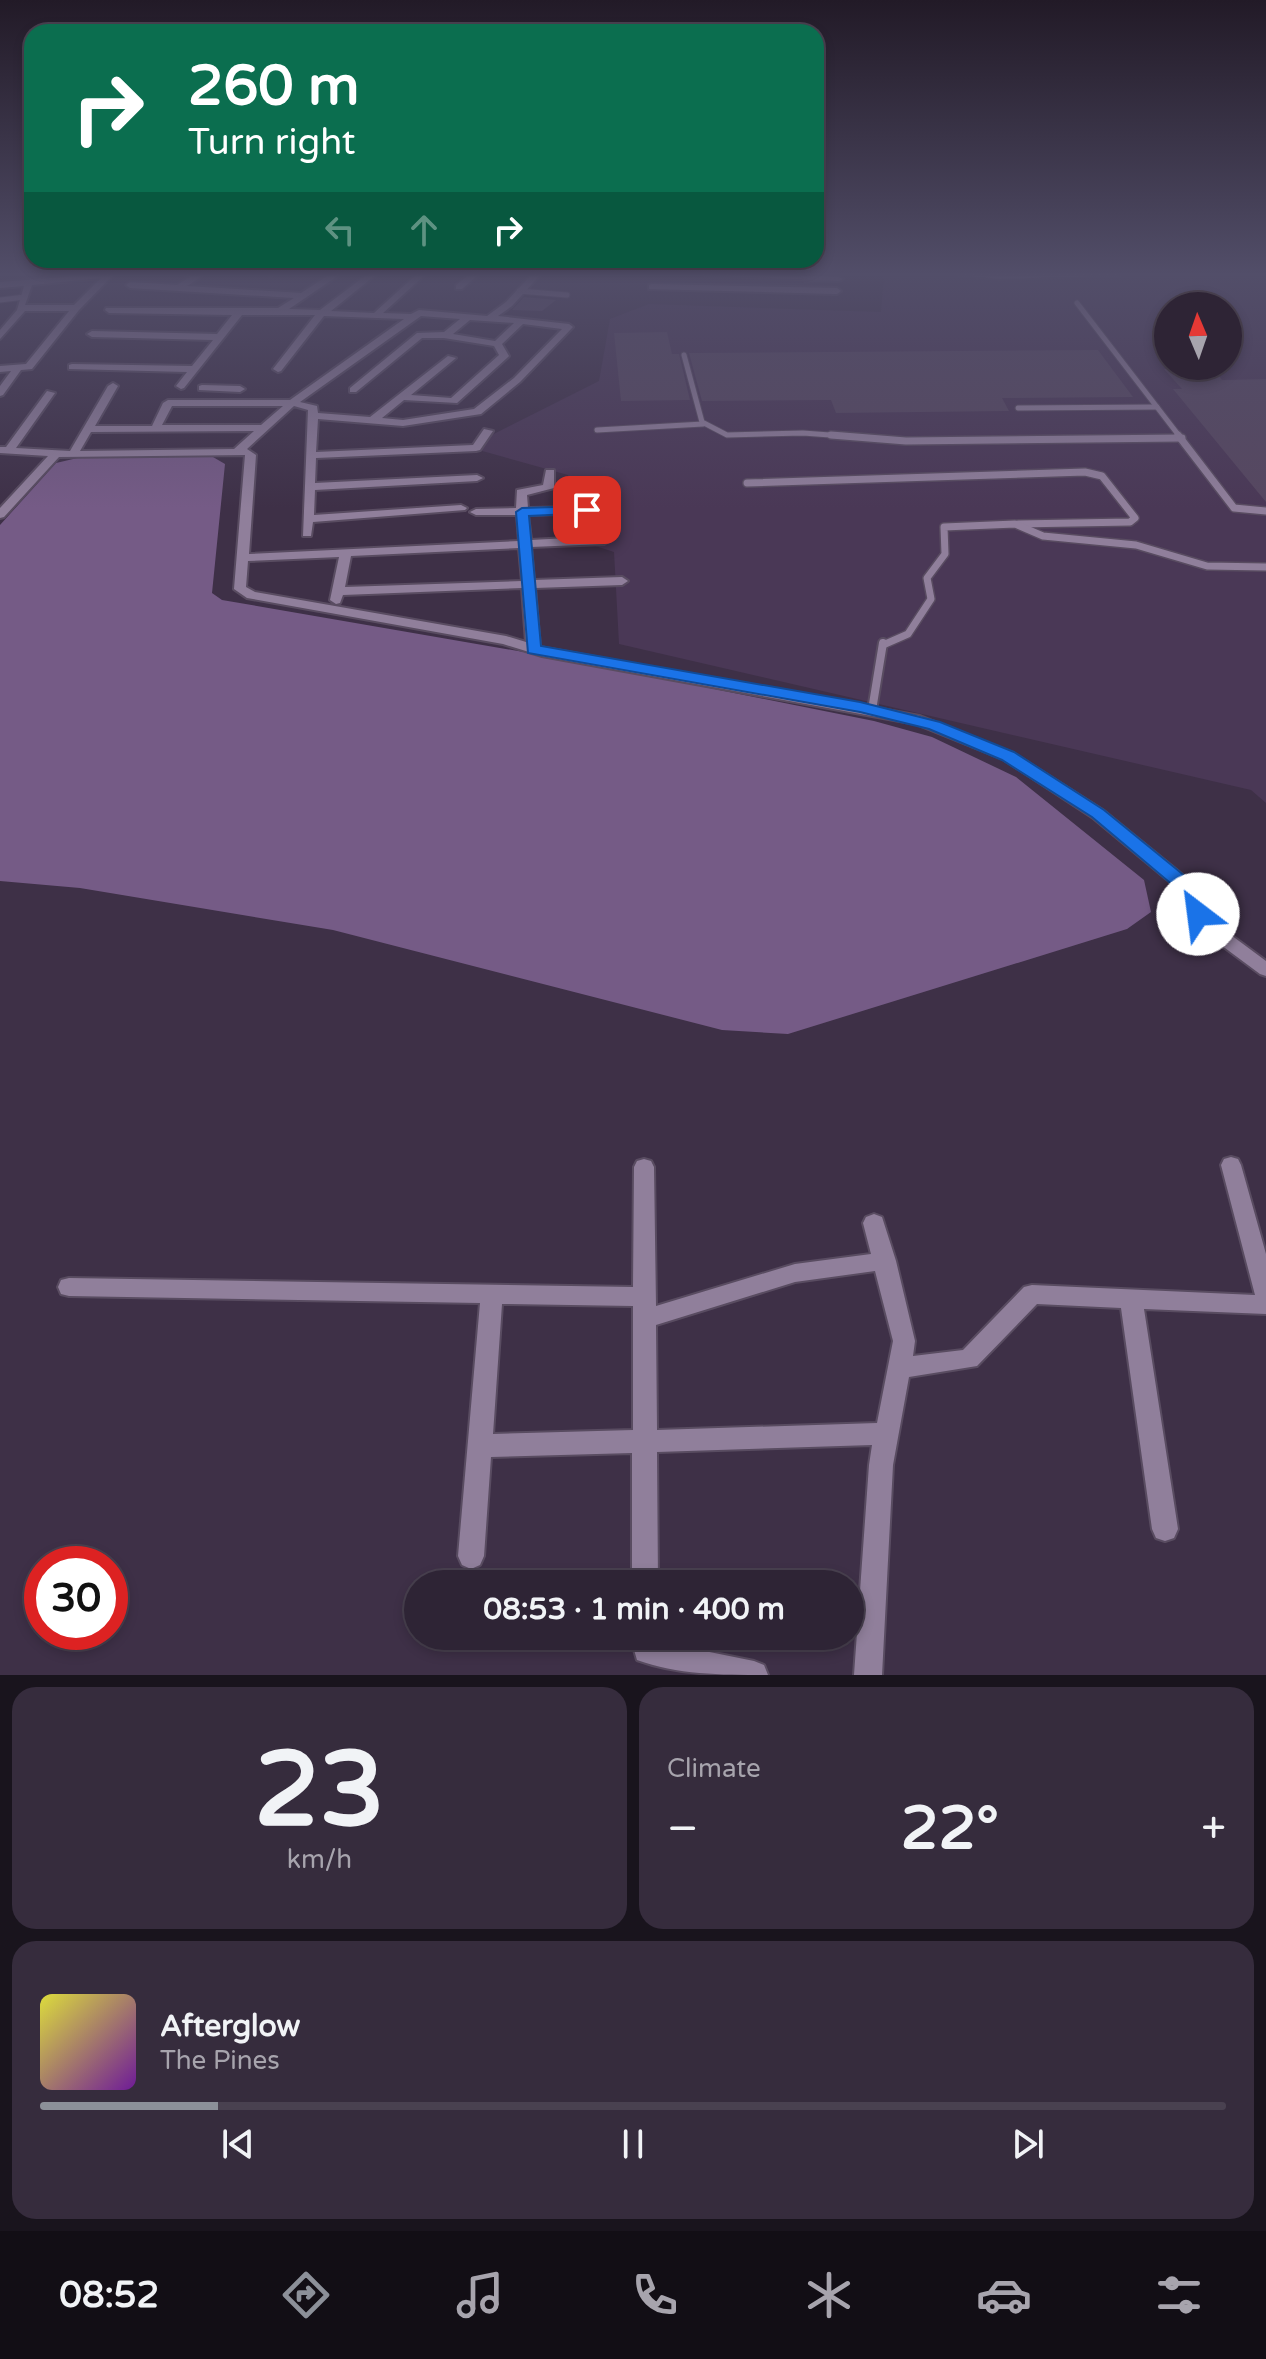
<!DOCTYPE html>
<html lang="en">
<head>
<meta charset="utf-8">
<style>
  :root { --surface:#2e2435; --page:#362c3d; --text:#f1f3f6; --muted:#a7a4ad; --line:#494150; --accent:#8c9099 }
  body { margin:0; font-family:"Varela Round",sans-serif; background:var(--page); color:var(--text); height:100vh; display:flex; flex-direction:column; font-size:30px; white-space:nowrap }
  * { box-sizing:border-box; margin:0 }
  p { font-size:26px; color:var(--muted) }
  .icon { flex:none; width:44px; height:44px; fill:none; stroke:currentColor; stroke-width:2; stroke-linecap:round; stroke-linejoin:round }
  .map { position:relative; height:1675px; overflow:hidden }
  .panel { display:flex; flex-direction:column; gap:12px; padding:12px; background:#19141d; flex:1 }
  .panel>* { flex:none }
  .banner { position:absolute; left:24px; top:24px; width:800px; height:244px; border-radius:24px; box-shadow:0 4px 12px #0003,0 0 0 2px var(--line); background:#0b6e4f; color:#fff; overflow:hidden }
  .needle { width:52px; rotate:358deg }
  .fabs { position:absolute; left:1154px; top:292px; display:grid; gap:16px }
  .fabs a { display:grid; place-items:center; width:88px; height:88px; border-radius:50%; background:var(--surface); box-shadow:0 4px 12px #0003,0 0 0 2px var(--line); font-size:40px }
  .speed { position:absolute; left:24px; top:1546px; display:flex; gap:16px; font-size:40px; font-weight:700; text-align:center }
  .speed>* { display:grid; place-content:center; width:104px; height:104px; border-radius:50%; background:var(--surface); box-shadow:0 4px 12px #0003,0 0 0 2px var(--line); line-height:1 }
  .speed .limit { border:12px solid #d22; background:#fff; color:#111 }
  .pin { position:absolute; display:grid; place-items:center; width:68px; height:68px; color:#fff; margin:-34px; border-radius:16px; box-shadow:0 4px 12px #0006 }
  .me { position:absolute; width:88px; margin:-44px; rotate:330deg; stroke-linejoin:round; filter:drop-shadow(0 0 6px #0008) }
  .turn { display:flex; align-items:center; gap:28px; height:168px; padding:0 32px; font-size:36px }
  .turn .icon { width:104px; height:104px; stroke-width:2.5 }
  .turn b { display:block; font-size:56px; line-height:68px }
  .lanes { display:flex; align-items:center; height:76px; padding:0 32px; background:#0003; justify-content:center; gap:40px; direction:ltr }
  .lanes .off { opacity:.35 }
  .big { font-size:60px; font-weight:700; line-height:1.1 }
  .panel .widget { flex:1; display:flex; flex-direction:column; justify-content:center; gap:12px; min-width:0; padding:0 28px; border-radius:24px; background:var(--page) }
  .panel .dial { align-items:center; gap:0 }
  .dial b { font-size:104px; line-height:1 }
  .song { display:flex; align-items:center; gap:24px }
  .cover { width:96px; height:96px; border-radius:12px; background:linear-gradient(135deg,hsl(60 70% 55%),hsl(280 70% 35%)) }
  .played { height:8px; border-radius:4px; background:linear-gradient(90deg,var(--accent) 15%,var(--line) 15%) }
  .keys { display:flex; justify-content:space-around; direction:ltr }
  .heat { display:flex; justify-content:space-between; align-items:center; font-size:44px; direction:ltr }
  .panel .tiles { flex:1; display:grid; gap:12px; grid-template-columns:1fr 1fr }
  .widget:last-child { grid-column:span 2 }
  .trip { position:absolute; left:404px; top:1570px; width:460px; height:80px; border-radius:40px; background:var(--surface); box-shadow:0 4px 12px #0003,0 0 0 2px var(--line); font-weight:700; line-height:80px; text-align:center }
  .tabs { display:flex; height:128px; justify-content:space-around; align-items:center; background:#120e15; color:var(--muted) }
  .tabs .icon { width:56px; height:56px }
  .tabs .selected { color:var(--accent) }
  .tabs b { font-size:36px; color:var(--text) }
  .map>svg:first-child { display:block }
  .built { fill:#4a3856; fill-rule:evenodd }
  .water { fill:#755b86 }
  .building { fill:#564760 }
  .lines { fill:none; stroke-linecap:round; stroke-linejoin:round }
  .service-far2-casing { stroke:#594c61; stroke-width:7 }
  .service-far1-casing { stroke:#594c61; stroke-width:10 }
  .service-casing { stroke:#594c61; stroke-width:12 }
  .minor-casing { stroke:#594c61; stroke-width:4 }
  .service-far2 { stroke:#907f9b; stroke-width:5 }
  .service-far1 { stroke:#907f9b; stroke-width:7 }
  .service { stroke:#907f9b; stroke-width:8 }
  .minor { fill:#907f9b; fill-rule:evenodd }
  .route { fill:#1a73e8; stroke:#114b97; stroke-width:2 }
</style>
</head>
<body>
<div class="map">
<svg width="1266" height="1675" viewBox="0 0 1266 1675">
  <rect width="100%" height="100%" fill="#3e3047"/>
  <path class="built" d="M884,273l135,5 94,-5h142l11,7v523l-15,-13 -632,-146 -5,-92 -34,-11 -12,-66 -100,-28 131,-66 11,-62 39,-15 232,8zM1168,306h60v60h-60z"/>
  <path class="water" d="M86,456l127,1 12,7 -13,129 10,7 348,60 304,61 58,16 84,40 128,103 7,32 -24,17 -339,105 -66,-4 -389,-100 -253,-42 -80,-7v-356l56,-62z"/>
  <g class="building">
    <path d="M524,297l32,3 -14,11 -30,-1z"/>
    <path d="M667,332l5,22h7l11,46 -69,1 -7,-68z"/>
    <path d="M1098,350l35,47 -131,1 7,13 -173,2 -5,-13 -129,1 -13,-48z"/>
    <path d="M1214,368l8,12 44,-1v123l-93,-113h9l-18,-20z"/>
  </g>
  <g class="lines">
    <defs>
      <g id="service-far2">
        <path d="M519,291l48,4"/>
        <path d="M0,300l25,-3"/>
        <path d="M1077,303l103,134"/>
        <path d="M684,355l18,67 25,13 76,-2 54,4"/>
        <path d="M1018,408l139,-1"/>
        <path d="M597,430l106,-6"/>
      </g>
      <g id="service-far1">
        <path d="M831,435l75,6 276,-3"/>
        <path d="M1178,435l56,73 32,3"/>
        <path d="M747,483l338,-11 17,4 33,42 -5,4 -112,2"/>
        <path d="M883,645l25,-11 23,-35 -4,-21 18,-24 -1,-27 71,-3 28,12 93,9 71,21 59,1"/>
      </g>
      <path id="service" d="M872,710l11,-67"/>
      <g id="minor">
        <path d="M115,273l-36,37 -47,59 -11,1 -18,25 -3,1v-10l11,-15 -11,1v-6l26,-2 43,-53h-44l-25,28v-9l17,-20 7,-24 -24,2v-6zM101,278l-27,27h-49l7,-20z"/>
        <path d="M178,273h23v4l-14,9 114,7 31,-20h10l-53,36 31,1 49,-37h9l-47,38 43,2 44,-40h9l-44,40 28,1 8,-4 68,6 19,-14 27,-29h9l-30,33 -14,10 71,8 4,3 -53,55 -39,32 -78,12 -85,-7 -2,33 157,-7 11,-16 9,2 -13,19 -4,1 -160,7 -1,25 162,-8 6,3 -6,3 -162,9 -1,25 147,-10 6,3 -2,2 -152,12 -2,14h-8l5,-126 -14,-4 -47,43 9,6 -7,99 270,-13 -2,-26h-41l-6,-3 6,-3 40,-1 1,-18 26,-5 3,-15h8v18l-27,7 1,13 59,-1 6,3 -6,3 -59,2 3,25 73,-4 6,4 -6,4 -73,3 3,33 88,-3 6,4 -6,4 -87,3 5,59 380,69 93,37 91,58 91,74 13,33 58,43v15l-6,-2 -66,-49 -13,-34 -89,-74 -89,-58 -87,-35 -374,-68 -39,-12 -256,-46 -13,-9 11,-134 -186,2 -55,60 -4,1v-10l48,-52 -48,-3v-6h6l41,-56 8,2 -39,55 54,3 38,-65 5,-3 5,3 -23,40h57l11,-23 5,-3h122l114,-81 -80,-3 -43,55 -3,1 -5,-3 42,-54h-73l-58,73 -3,1 -5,-3 11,-14 -118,-3v-4l3,-1 120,2 21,-26 -121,-3 -5,-3 5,-3 125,3 15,-19 -123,-2 -4,-3 1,-2h172l16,-10 -164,-10 -4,-3 4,-3 47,3 13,-8zM421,316l39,3 -16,13 -27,1 -67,55v4h6l66,-54h22l50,8 5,9 -48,43 -40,-3 45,-37 -8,-2 -78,61 -52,-4 -1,-7 -17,-4zM470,320l44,3 -19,18 -42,-7zM523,324l39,5 -48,49 -40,31 -71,11 -21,-2 22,-18 53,3 50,-45 2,-2 -7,-12zM172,406h111l-22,19h-99zM254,431l-20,18 -154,2 11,-19zM519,548l3,33 -177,6 6,-31zM339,557l-9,43 6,4 4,-1 3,-8 179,-7 4,54 -20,-6 -251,-44 -9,-5 2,-26z"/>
        <path d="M276,273l-5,3 -4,-2 1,-1z"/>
        <path d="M471,273h9l-18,16h-6v-4z"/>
        <path d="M700,273l139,4 4,2 -4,2 -135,-6z"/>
        <path d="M944,273h179l-4,2 -120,4z"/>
        <path d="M652,284l185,4 4,3 -4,3 -188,-5v-4z"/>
        <path d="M202,385l38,1 5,3 -5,3 -41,-2v-4z"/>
        <path d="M1231,1157l7,2 3,6 25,89v60l-122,-5 34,220 -4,9 -9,3 -9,-3 -4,-9 -31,-221 -84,-4 -60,62 -68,11 -16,88 -11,210h-28l15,-210 3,-20 -215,7 1,132h-26v-131l-141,4 -7,99 -4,9 -9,4 -9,-4 -4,-9 22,-253 -411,-7 -8,-2 -3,-7 3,-7 8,-2 564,9 1,-120 3,-6 7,-2 7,2 3,6 2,139 139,-42 76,-10 -8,-31 3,-6 8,-3 8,3 14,44 19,80 -2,15 50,-6 61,-63 8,-2 223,10 -34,-130 3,-6zM875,1271l18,70 -16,82 -220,7 -1,-105 139,-43zM502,1304l131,2v124l-140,4z"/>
        <path d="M630,1636h28l2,6 94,19 10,4 4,10c-44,0 -90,0 -131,-15z"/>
      </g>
    </defs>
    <use href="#service-far2" class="service-far2-casing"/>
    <use href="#service-far1" class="service-far1-casing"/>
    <use href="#service" class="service-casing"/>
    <use href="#minor" class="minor-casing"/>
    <use href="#service-far2" class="service-far2"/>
    <use href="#service-far1" class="service-far1"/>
    <use href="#service" class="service"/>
    <use href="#minor" class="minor"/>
  </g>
  <linearGradient id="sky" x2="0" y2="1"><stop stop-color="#221a27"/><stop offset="0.54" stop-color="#524e69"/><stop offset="1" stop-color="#524e69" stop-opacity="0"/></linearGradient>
  <rect width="1266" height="508" fill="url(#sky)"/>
  <path class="route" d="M587,506l7,4 -2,3 -63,3 12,130 319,56 80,20 74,30 90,58 92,75 12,29 -3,4h-14l-10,-26 -89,-75 -90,-57 -73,-31 -69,-17 -332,-59 -12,-141 6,-4z"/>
</svg>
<div class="fabs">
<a><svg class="needle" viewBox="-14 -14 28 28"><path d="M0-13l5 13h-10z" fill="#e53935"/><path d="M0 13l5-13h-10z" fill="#a7a4ad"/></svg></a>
</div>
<div class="speed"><div class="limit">30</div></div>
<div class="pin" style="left:587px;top:510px;background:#d93025"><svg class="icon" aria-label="arrive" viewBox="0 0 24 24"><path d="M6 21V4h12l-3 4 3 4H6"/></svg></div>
<svg class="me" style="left:1198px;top:914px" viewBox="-20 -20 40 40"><circle r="19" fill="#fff"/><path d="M0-13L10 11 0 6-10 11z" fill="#1a73e8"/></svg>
<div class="trip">08:53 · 1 min · 400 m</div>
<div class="banner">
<div class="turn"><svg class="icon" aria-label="right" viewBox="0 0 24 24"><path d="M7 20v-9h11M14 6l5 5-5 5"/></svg><div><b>260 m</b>Turn right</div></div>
<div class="lanes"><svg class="icon off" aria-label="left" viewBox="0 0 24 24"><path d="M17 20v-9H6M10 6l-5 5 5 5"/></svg><svg class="icon off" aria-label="ahead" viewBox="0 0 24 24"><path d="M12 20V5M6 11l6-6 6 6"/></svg><svg class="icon" aria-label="right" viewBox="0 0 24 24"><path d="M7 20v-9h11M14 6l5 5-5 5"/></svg></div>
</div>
</div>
<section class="panel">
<div class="tiles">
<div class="widget dial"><b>23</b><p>km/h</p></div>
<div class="widget"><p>Climate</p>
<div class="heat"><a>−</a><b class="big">22°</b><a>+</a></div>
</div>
<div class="widget">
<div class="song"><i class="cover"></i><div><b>Afterglow</b><p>The Pines</p></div></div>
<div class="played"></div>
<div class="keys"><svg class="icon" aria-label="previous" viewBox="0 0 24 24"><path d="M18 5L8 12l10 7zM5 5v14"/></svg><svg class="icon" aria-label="pause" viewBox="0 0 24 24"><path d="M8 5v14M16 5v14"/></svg><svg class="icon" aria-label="next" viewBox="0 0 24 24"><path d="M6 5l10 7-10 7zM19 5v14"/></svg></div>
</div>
</div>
</section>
<nav class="tabs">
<b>08:52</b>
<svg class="icon selected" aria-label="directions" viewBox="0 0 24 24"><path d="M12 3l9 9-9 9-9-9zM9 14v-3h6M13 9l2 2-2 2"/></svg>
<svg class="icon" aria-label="music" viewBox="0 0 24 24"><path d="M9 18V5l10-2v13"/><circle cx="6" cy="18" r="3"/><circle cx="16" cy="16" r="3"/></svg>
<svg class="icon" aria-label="phone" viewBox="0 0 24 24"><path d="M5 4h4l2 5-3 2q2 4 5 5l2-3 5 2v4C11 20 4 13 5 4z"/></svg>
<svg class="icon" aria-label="climate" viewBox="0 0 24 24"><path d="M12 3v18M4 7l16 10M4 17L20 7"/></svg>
<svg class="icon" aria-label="car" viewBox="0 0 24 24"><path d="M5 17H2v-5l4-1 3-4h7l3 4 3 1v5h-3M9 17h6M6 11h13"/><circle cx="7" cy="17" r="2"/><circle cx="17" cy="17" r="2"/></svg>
<svg class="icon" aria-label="filters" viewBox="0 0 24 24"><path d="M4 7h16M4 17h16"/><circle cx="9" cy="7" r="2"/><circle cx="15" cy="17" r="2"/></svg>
</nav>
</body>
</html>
